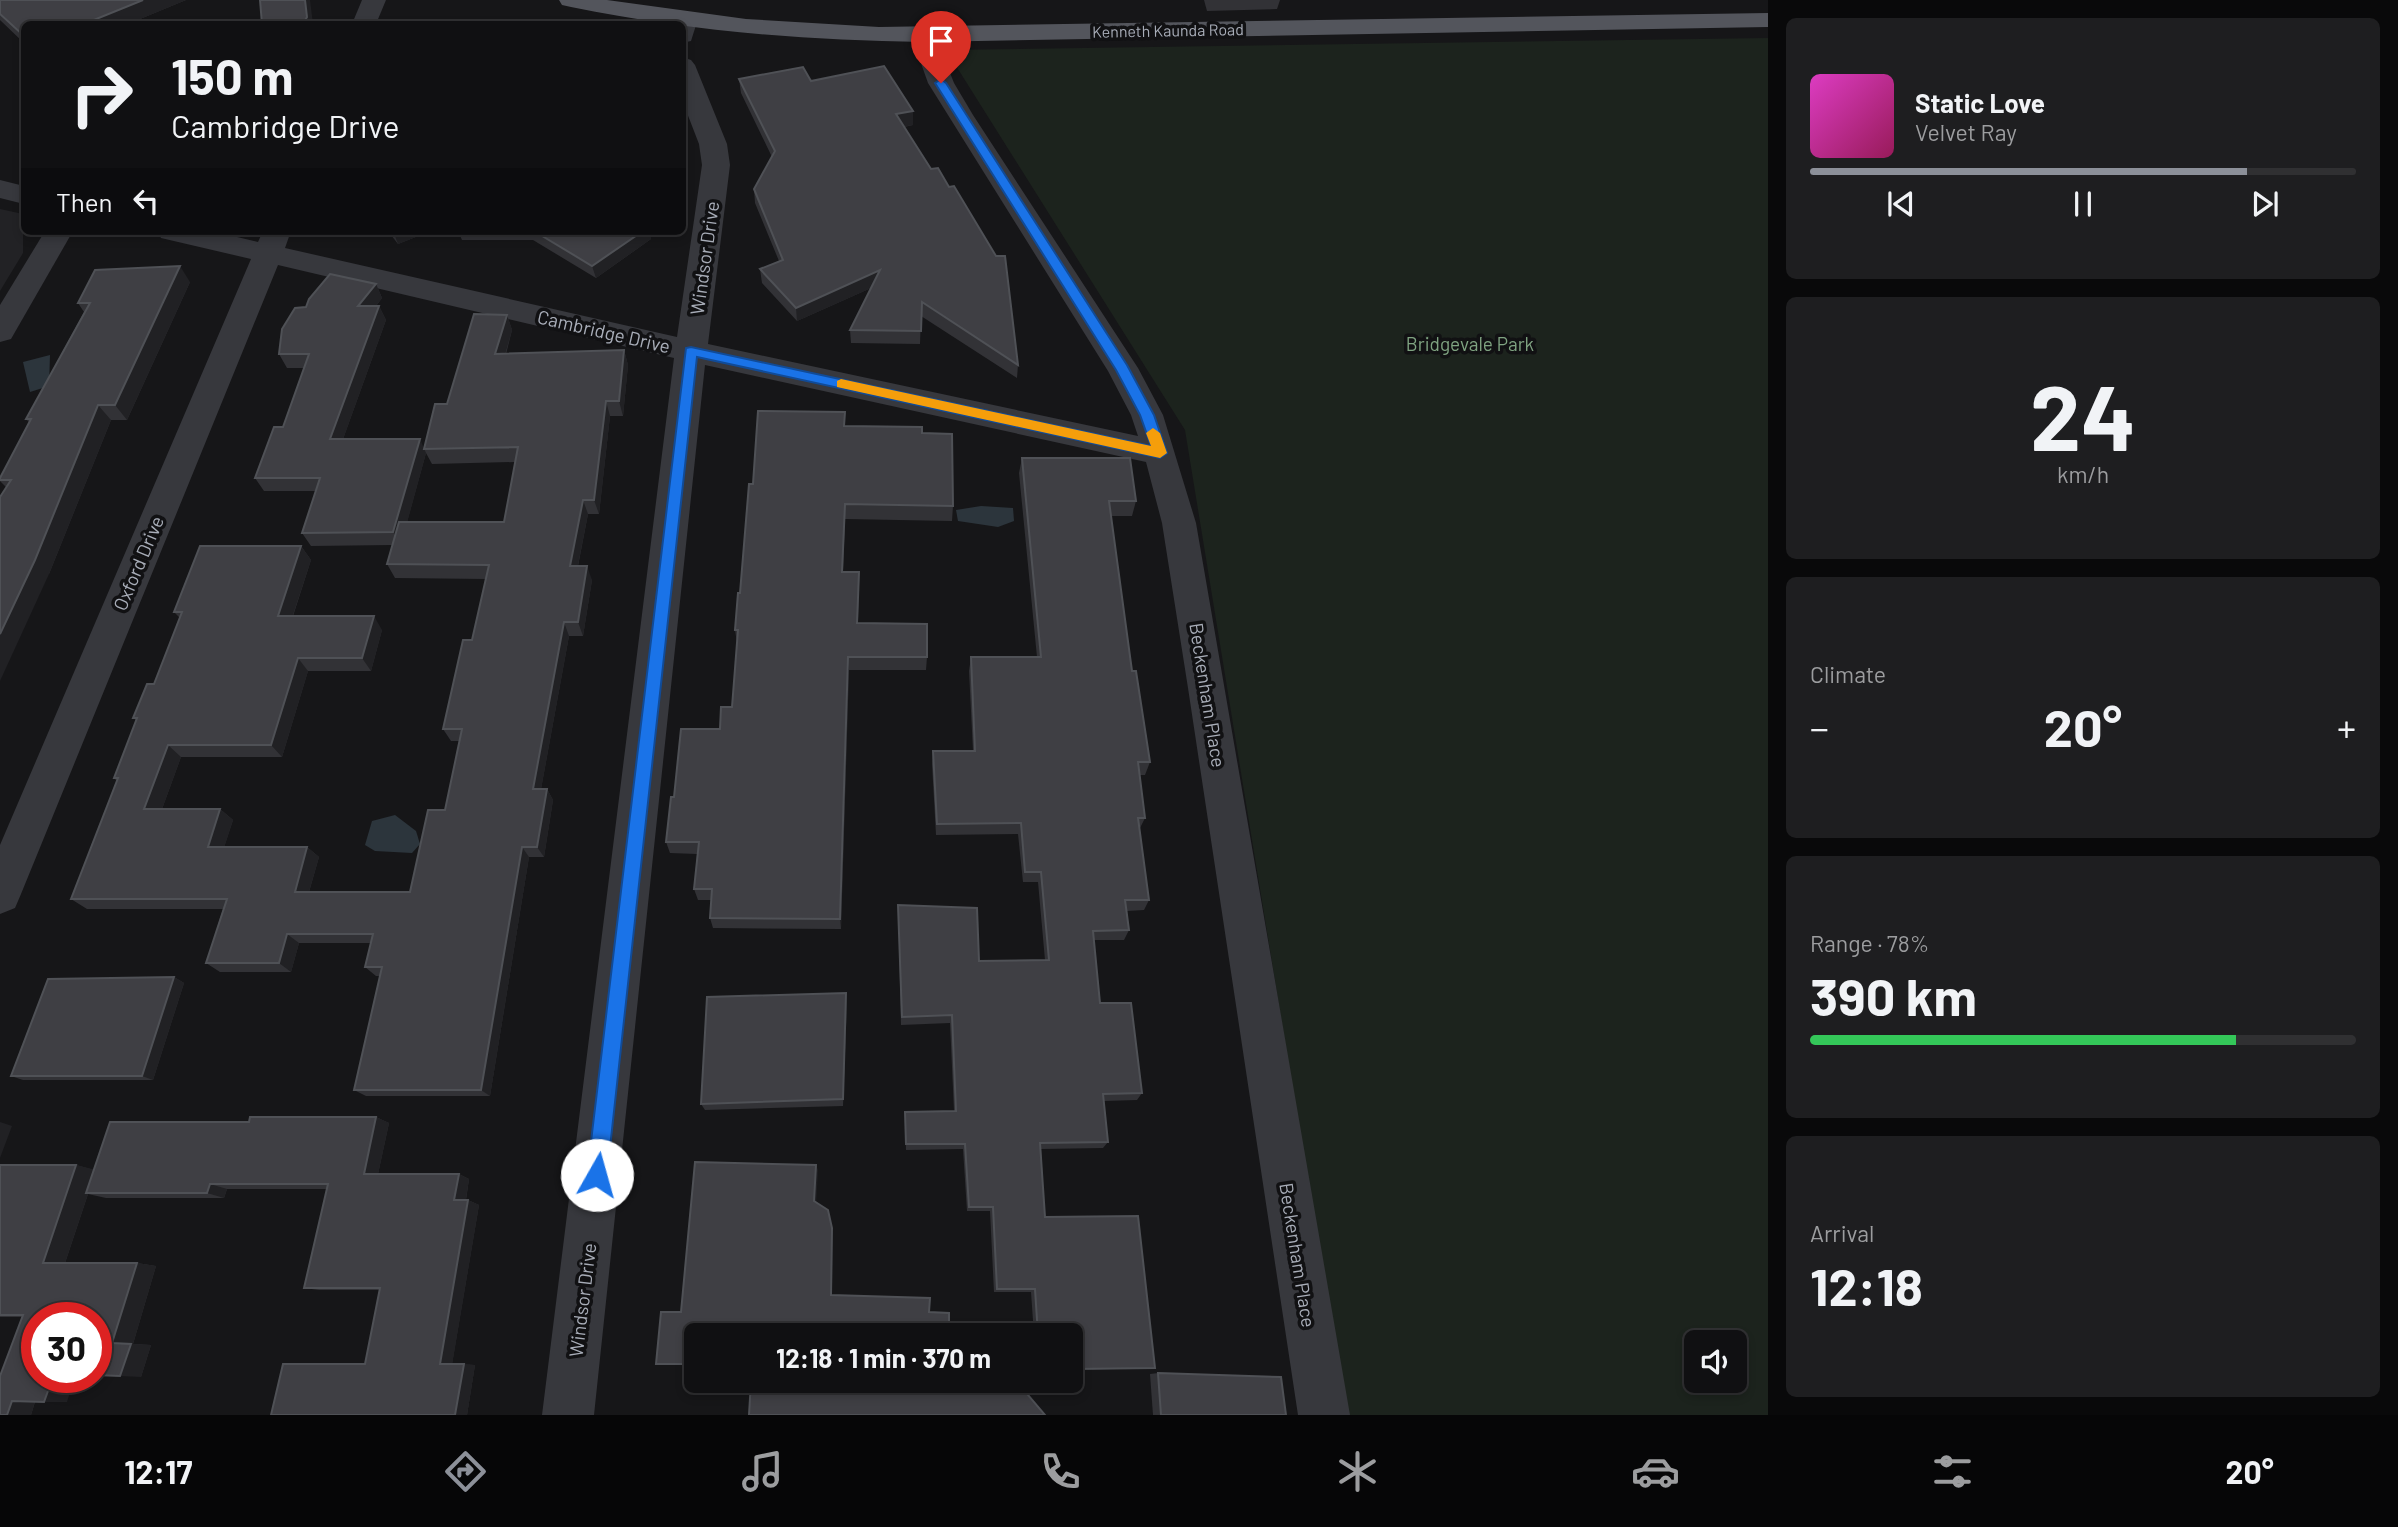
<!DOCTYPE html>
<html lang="en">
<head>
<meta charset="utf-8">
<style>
  :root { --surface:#101012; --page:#1e1e20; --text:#f1f3f6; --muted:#9c9d9f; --line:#303032; --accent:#8c9099 }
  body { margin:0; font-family:Barlow,sans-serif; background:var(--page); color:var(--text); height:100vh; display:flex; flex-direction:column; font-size:26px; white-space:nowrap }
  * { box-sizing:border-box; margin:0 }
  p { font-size:23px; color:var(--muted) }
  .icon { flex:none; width:38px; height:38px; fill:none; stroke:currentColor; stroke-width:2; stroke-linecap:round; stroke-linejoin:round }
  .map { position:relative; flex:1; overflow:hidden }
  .drawer { display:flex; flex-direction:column; gap:18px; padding:18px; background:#09090a; width:630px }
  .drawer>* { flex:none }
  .banner { position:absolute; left:21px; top:21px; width:665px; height:214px; border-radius:10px; box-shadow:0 4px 10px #0003,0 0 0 2px var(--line); background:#101012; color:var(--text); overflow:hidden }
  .controls { position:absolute; left:1684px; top:1330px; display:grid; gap:14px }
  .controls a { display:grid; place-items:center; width:63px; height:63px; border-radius:10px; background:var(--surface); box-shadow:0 4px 10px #0003,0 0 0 2px var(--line); font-size:35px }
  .speed { position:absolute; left:21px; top:1302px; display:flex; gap:14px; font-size:35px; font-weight:700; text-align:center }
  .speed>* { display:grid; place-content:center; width:91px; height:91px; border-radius:50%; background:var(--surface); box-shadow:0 4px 10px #0003,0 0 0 2px var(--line); line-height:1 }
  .speed .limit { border:10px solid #d22; background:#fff; color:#111 }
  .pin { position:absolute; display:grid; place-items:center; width:60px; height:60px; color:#fff; margin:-72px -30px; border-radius:50% 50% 50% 0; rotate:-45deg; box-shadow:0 0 7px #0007 }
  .pin .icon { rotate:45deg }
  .me { position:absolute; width:77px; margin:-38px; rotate:7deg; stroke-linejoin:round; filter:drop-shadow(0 0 5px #0008) }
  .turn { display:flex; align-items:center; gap:24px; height:147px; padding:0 35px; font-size:32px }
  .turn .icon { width:91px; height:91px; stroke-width:2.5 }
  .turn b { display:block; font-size:49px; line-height:60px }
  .then { display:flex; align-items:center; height:66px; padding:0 35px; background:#0003; gap:14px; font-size:26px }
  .big { font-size:52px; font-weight:700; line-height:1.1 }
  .drawer .tile { flex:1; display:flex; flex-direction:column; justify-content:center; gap:10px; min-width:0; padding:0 24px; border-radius:10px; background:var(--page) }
  .drawer .dial { align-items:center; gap:0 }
  .dial b { font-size:91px; line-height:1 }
  .song { display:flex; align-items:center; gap:21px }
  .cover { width:84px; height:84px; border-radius:10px; background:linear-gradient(135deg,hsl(310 70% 55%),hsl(330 70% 35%)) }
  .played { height:7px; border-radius:4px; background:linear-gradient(90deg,var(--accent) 80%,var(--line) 80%) }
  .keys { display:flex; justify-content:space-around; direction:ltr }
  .heat { display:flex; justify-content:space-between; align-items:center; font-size:38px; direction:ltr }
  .charge { height:10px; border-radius:5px; background:linear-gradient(90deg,#34c759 78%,var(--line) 0) }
  .trip { position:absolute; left:684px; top:1323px; width:399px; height:70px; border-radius:10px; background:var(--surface); box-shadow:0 4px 10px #0003,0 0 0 2px var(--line); font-weight:700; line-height:70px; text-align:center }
  .tab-bar { display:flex; height:112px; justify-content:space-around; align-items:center; background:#060607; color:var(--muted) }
  .tab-bar .icon { width:49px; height:49px }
  .tab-bar .on { color:var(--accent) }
  .tab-bar b { font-size:32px; color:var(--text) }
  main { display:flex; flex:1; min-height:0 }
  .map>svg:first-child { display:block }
  .built { fill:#222225 }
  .green { fill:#1c231d; fill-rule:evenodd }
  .water { fill:#2c353c }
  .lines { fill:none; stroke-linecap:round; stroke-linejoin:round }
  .minor { fill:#37383d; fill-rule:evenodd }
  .major { fill:#53555c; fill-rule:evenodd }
  .wall { fill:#323236; fill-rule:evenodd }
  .shaded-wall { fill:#212124 }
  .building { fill:#3f3f44; stroke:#4f5156; stroke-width:2 }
  .route { fill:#1a73e8; stroke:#114b97; stroke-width:2 }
  .slow { fill:#f59e0b }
  .labels { text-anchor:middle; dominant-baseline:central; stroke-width:7; stroke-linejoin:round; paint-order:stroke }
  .far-street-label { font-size:16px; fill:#a8adb8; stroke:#111113 }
  .street-label { font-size:19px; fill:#a8adb8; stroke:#111113 }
  .park-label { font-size:19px; fill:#7fa381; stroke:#111113 }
</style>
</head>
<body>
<main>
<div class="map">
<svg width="1768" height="1415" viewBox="0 0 1768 1415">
  <rect width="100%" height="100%" fill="#161618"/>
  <path class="built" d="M0,209l23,5v39l-23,38z"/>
  <path class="green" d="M1768,38v1377h-422l-161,-985 -239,-380zM1696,1342h38v39h-38z"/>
  <g class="water">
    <path d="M50,355l-1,31 -19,6 -7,-30z"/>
    <path d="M981,506l32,2 1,13 -16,6 -40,-6 -2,-11z"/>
    <path d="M395,815l21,16 4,13 -8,9 -37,-2 -10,-6 7,-24z"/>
  </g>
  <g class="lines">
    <g class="minor">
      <path d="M362,0h24l-10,24h-24z"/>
      <path d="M685,15l9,2 3,5 -6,19 -9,2v-19h-10l4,-7z"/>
      <path d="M923,28l9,2 3,5 19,48 19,32 165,253 25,47 33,108 154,892h-52l-110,-727 -26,-165 -16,-61 -441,-97 -111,1050h-52l132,-1057 -396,-93 -257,629 -6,14 -15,6v-69l251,-586 -90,-21 -4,-7h55l46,11 5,-11h28l-6,17 392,89 25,-172 -3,-21 -17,-44v-43l9,3 4,5 32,79 3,21 -22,179 430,92 -7,-21 -23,-44 -180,-288 -17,-48 3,-5z"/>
      <path d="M0,180l24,6v18l-24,-6z"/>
      <path d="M45,231h28l-62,108 -11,3v-37z"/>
    </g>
    <path class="major" d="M559,0h48l139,19 133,8 889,-14v14l-845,15c-121,-2 -235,-11 -352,-35l-9,-2z"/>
  </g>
  <g class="wall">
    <path d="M0,0h186l-58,24h-104v19l-24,-23z"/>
    <path d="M1204,0h76l-3,9 -70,2z"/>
    <path d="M739,79l72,2 102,30v14l-9,2 114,238 -1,13 -96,-62 -1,28 -69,-1 -1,-13 21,-42 -74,33 -35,-38 -2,-14 19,-8 -24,-58 -1,-14 18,-32 -31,-64z"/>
    <path d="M388,231h43l-33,13z"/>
    <path d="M458,231h191l2,8 -55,39 -63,-38h-71z"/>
    <path d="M190,282l-63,138h-16l-62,154 -43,-87 -6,-6v-3l29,-56 -3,-3 58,-107 -6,-9z"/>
    <path d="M376,284l6,14 -6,8h3l7,14 -43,119 81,10 23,-45 60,-89 5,15 -6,24 118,-4 4,15 -5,51h-13l-11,98h-11l-10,52 14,14 -9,56h-14l-28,153h6l6,11 -9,57h-15l-39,239h-124l-12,-6 26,-114h-4l-11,-9 6,-24h-72l-8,29h-71l-14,-9 17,-54h-136l-16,-10 46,-118 -3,-3 22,-58 -3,-2 21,-34 26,-66 -6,-6 127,-66 10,14 -18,56 89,14 -11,41h-63l-26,86h-101l-19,52h58l13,11 -9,27h83l12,10 -10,35h101l35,-82 15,-69h-9l-8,-12 29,-89 14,-61 -91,-1 -8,-14 5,-19 -81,1 -9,-13 14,-42h-52l-9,-13 28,-51 21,-59h-17l-8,-14 27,-47zM426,453l6,11 83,-2 -11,60h-97z"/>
    <path d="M845,412v14l77,7 31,73 -1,15 -107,-2 -2,53 16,15 -1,36 69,34 -1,13h-77l-8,259 -128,-1 -3,-10 1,-18h-13l-4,-11 3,-35 -27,-1 -4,-11 8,-45 46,-68 12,-22 5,-64 -2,-13 5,-37 13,-109z"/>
    <path d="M1022,458l114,43 -4,15h-21l21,155 18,91 -5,13h-6l6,43 -6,12 10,70 -5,10 -17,1 2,19 -5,10h-30l6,63 42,90 -5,7 -33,1 4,41 -5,6 -62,1 4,68 110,151 -84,2v-35h-37l-3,-43h-37l-4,-81h-23l-4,-62 -57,1 -1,-38 49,-1 -4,-88 -49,2 -3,-120 81,56 66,-1 -7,-78h-15l-5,-48 -82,1 -4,-71 1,-13h40l-4,-80 2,-14h66l-18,-184z"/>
    <path d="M174,977l10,6 -31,97h-130l-12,-4z"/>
    <path d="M847,1002l-4,104 -138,4 -4,-6z"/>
    <path d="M376,1117l13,6 -11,51h81l10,5 -3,21h2l11,5 -27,159 23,1 -8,50h-196l94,-51 15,-74h-61l-15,-2 23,-99h-100l-3,9h-118l-18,-4 -23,69h72l19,3 -23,78 18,1 -10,32 -104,-59 30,84h-32l-4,13h-31l22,-98h-22v-152h76l18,5 155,-48z"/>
    <path d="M1158,1373l128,42h-133l-3,-41z"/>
  </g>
  <g class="shaded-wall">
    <path d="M143,0h43l-58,24h-44z"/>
    <path d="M305,0h5l3,24h-10z"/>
    <path d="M913,111v14l-17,3v-14z"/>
    <path d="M393,231h38l-33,13z"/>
    <path d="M643,231h6l2,8 -55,39 -4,-12z"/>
    <path d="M180,266l10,16 -63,138 -12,-15z"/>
    <path d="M880,270v14l-83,37 -1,-13z"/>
    <path d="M376,284l6,14 -17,22 -7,-14z"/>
    <path d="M379,306l7,14 -48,133 -8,-14z"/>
    <path d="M507,315l5,15 -11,39 -6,-15z"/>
    <path d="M624,350l4,15 -5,51 -4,-15z"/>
    <path d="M606,401l4,15 -11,98 -5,-14z"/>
    <path d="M98,405l13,15 -62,154 -49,107v-47z"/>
    <path d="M420,439l6,14 -25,92 -8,-13z"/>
    <path d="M583,500l5,14 -13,66 -5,-14z"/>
    <path d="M845,504v15l-3,68v-15z"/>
    <path d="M301,546l10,14 -23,70 -10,-14z"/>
    <path d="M587,566l5,14 -9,56 -5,-14z"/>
    <path d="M374,616l8,14 -11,41 -9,-13z"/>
    <path d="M564,622l5,14 -30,164 -6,-11z"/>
    <path d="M848,657l1,13 -8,259 -1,-10z"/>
    <path d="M298,658l10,13 -26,86 -11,-12z"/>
    <path d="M168,745l13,12 -23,63 -14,-11z"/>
    <path d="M547,789l6,11 -9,57 -7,-10z"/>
    <path d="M220,809l13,11 -12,37 -13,-10z"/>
    <path d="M307,847l12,10 -13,45 -11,-10z"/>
    <path d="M522,847l7,10 -39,239 -9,-6z"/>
    <path d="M287,934l12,9 -8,29 -12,-9z"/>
    <path d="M174,977l10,6 -31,97 -11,-4z"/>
    <path d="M846,993l1,9 -4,104v-7z"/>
    <path d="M376,1117l13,6 -12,56 -13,-5z"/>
    <path d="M0,1122l12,4 -12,32z"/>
    <path d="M76,1165l20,5 -32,96 -21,-3z"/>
    <path d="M816,1165l2,5 -2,36 -2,-5z"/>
    <path d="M459,1174l10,5 -4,26 -11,-5z"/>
    <path d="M210,1184l17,5 -3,9 -17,-5z"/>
    <path d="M468,1200l11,5 -27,160 -12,-1z"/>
    <path d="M828,1210l5,22 -1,65 -1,-2z"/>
    <path d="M137,1263l19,3 -23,78 18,1 -10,32 -21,-1 -8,-33z"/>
    <path d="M464,1364l11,1 -8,50h-12z"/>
    <path d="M53,1377h22l-8,25h-23z"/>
    <path d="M12,1401h23l-4,14h-24z"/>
  </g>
  <g class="building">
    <path d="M0,0h143l-59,24h-60v12l-24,-22z"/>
    <path d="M260,0h45l2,17 -4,7h-41z"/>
    <path d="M884,66l29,45 -17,3 35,55 7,-1 11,19 5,-1 42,70h9l13,109 -96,-63 -1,29 -71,-1 30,-60 -84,38 -36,-39 23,-9 -29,-71 21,-38 -36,-72 64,-12 8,14z"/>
    <path d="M534,231h109l-51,35z"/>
    <path d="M180,266l-65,139h-17l-63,155 -35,74v-137l11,-17h-11v-2l31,-59h-5l64,-116h-12l17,-33z"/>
    <path d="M330,274l46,10 -18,22h21l-49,133h90l-27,93 -91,1 18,-55h-65l19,-51h9l26,-73h-30l3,-25 13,-21 11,-1 3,-8z"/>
    <path d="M474,314l33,1 -12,39 129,-4 -5,51h-13l-12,99h-11l-13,66h17l-9,56h-14l-31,167h14l-10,58h-15l-41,243h-127l28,-123h-17l8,-33h-86l-8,29h-73l21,-64h-156l47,-121h-4l23,-60h-4l14,-34h7l28,-72h-8l26,-66h101l-23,70h96l-12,42h-64l-27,87h-103l-24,64h76l-12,38h99l-12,45h115l18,-82h17l17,-81h-19l20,-89h9l17,-75 -102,-1 12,-42h105l14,-75 -94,2 11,-45h12z"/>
    <path d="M758,411l87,1 -1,14 78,1v6l30,1 1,72 -108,-2 -3,68h17l-2,51 70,1v33h-79l-8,262 -130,-1 2,-29h-18l5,-47h-33l5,-45h3l7,-68h39l1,-22h11l6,-77h-3l3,-37h2l9,-109h4z"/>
    <path d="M1022,458h108l6,43h-27l23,170h4l14,91h-12l7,56h-7l11,82h-24l4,30 -36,1 7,72h31l11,90 -39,1 5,48 -68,1 5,74 93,-1 17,152 -84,1v-34h-33l-3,-46h-38l-4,-82h-24l-4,-63h-59l-1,-32 51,-1 -4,-96 -50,2 -4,-112 79,3 2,53 70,-1 -8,-88h-16l-4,-49 -84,1 -4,-73h42l-4,-94h70z"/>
    <path d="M174,977l-32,99h-131l37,-97z"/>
    <path d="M846,993l-3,106 -142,5 6,-107z"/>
    <path d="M250,1117h126l-12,57h95l-5,26h14l-28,164h24l-9,51h-184l12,-51h82l15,-76h-76l24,-104h-118l-3,9h-121l24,-71h139z"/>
    <path d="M695,1162l121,3 -2,36 14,9 4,18 -1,67 99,3 -1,14 20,1v22h-253v29h-40l5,-52h20z"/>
    <path d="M0,1165h76l-33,98h94l-25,80 19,1 -11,32 -24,-1v-57h-59v59h16l-9,25 -32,-1 -5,14h-7v-39l23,-61h-23z"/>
    <path d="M1158,1373l123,4 5,38h-125z"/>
    <path d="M751,1381h249l23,8 22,26h-296z"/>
  </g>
  <path class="route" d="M941,79l5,4 181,282 27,50 13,38 -7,5 -463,-101 -90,818 -3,7 -7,3 -7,-3 -3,-7 99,-827 5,-1 460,99 -11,-31 -24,-45 -181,-287z"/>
  <path class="slow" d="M841,379l310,67 -5,-13 7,-5 7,5 7,20 -7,5 -323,-71v-6z"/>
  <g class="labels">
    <g class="far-street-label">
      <text transform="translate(1168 30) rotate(-1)">Kenneth Kaunda Road</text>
    </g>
    <g class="street-label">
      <text transform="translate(704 258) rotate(-82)">Windsor Drive</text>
      <text transform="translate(604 331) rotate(13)">Cambridge Drive</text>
      <text transform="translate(138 563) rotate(-67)">Oxford Drive</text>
      <text transform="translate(1208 695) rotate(81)">Beckenham Place</text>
      <text transform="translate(1298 1255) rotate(81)">Beckenham Place</text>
      <text transform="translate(582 1300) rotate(-83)">Windsor Drive</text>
    </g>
    <g class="park-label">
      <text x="1470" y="343">Bridgevale Park</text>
    </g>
  </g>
</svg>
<div class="controls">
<a><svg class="icon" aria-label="sound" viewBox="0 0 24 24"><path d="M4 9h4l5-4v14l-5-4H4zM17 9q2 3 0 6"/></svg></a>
</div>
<div class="speed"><div class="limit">30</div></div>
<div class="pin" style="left:941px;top:83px;background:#d93025"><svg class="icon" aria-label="arrive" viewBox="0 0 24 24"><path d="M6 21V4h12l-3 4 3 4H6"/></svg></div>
<svg class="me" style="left:597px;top:1175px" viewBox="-20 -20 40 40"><circle r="19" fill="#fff"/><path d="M0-13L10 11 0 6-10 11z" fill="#1a73e8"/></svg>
<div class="trip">12:18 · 1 min · 370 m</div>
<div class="banner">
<div class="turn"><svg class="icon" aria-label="right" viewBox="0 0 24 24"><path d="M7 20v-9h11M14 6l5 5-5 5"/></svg><div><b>150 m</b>Cambridge Drive</div></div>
<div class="then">Then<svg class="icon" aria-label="left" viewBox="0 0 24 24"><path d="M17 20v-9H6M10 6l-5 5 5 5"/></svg></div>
</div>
</div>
<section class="drawer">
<div class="tile">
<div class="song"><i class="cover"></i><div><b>Static Love</b><p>Velvet Ray</p></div></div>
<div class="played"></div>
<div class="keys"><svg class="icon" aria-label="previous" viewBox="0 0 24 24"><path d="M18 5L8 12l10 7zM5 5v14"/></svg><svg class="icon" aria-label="pause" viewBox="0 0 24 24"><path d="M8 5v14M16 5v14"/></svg><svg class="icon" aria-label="next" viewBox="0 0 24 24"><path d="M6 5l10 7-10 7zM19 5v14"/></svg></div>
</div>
<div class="tile dial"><b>24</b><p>km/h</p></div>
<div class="tile"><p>Climate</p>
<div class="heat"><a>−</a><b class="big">20°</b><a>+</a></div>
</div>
<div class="tile"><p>Range · 78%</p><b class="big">390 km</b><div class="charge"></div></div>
<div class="tile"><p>Arrival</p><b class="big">12:18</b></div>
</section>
</main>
<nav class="tab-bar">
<b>12:17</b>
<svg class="icon on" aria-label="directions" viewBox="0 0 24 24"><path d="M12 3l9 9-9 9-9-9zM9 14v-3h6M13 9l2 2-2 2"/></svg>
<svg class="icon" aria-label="music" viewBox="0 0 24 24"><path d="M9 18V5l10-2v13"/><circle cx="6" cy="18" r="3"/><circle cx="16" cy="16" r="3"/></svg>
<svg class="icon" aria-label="phone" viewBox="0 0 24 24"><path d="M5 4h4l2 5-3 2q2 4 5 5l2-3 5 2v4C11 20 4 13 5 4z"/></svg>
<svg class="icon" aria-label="climate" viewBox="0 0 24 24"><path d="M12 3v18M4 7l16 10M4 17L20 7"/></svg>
<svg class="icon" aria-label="car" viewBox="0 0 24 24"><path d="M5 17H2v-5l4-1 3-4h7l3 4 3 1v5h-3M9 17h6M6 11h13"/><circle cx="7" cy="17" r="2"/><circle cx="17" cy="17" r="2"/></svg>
<svg class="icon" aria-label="filters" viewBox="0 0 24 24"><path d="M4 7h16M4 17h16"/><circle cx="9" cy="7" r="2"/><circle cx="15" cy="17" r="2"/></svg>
<b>20°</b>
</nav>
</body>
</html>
